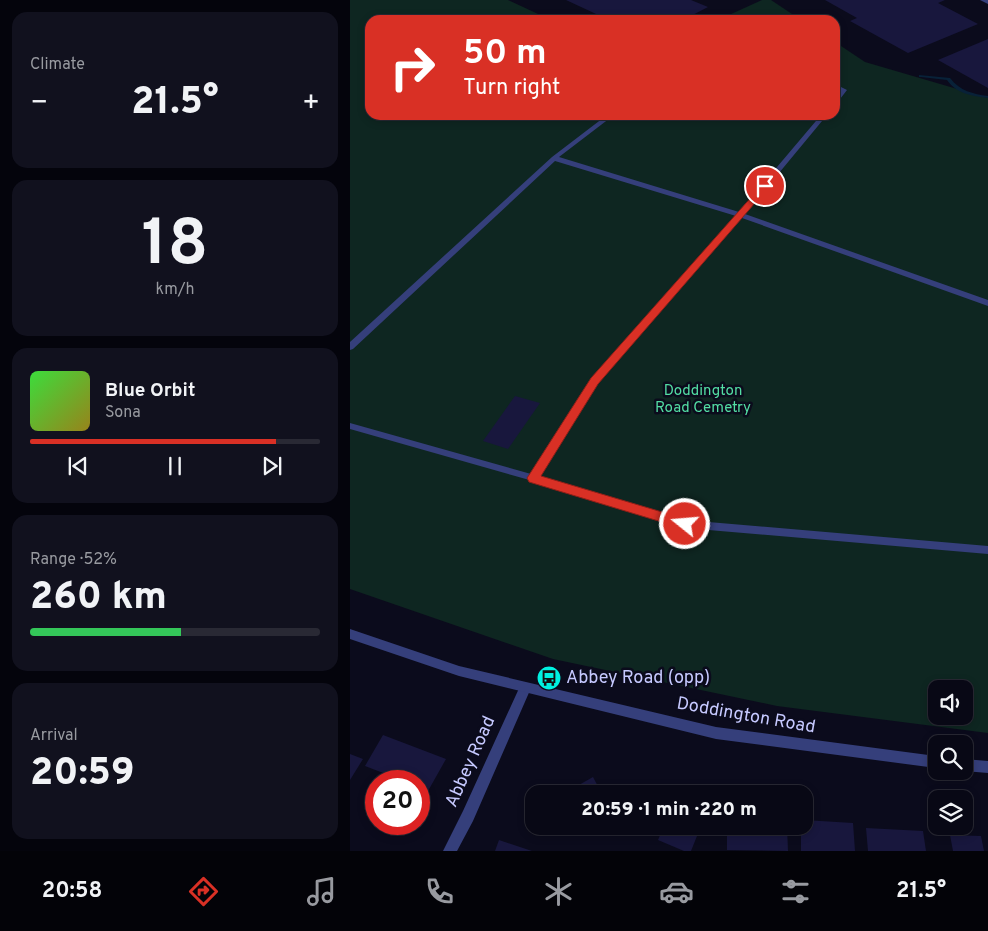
<!DOCTYPE html>
<html lang="en">
<head>
<meta charset="utf-8">
<style>
  :root { --surface:#080815; --page:#11111e; --text:#f1f3f6; --muted:#989aa0; --line:#292934; --accent:#d93025 }
  body { margin:0; font-family:Overpass,sans-serif; background:var(--page); color:var(--text); height:100vh; display:flex; flex-direction:column; font-size:19px; white-space:nowrap }
  * { box-sizing:border-box; margin:0 }
  p { font-size:16px; color:var(--muted) }
  .icon { flex:none; width:28px; height:28px; fill:none; stroke:currentColor; stroke-width:2; stroke-linecap:round; stroke-linejoin:round }
  .map { position:relative; flex:1; overflow:hidden }
  .panel { display:flex; flex-direction:column; gap:12px; padding:12px; background:#04040c; width:350px }
  .panel>* { flex:none }
  .hud { position:absolute; left:15px; top:15px; width:475px; height:105px; border-radius:15px; box-shadow:0 2px 8px #0003,0 0 0 1px var(--line); background:#d93025; color:#fff; overflow:hidden }
  .buttons { position:absolute; left:578px; top:680px; display:grid; gap:10px }
  .buttons a { display:grid; place-items:center; width:45px; height:45px; border-radius:10px; background:var(--surface); box-shadow:0 2px 8px #0003,0 0 0 1px var(--line); font-size:25px }
  .speed { position:absolute; left:15px; top:770px; display:flex; gap:10px; font-size:25px; font-weight:700; text-align:center }
  .speed>* { display:grid; place-content:center; width:65px; height:65px; border-radius:50%; background:var(--surface); box-shadow:0 2px 8px #0003,0 0 0 1px var(--line); line-height:1 }
  .speed .limit { border:8px solid #d22; background:#fff; color:#111 }
  .pin { position:absolute; display:grid; place-items:center; width:42px; height:42px; color:#fff; margin:-21px; border:2px solid #fff; border-radius:50%; box-shadow:0 1px 5px #0007 }
  .me { position:absolute; width:55px; margin:-28px; rotate:287deg; stroke-linejoin:round; filter:drop-shadow(0 0 4px #0008) }
  .turn { display:flex; align-items:center; gap:18px; height:105px; padding:0 15px; font-size:22px }
  .turn .icon { width:65px; height:65px; stroke-width:2.5 }
  .turn b { display:block; font-size:35px; line-height:42px }
  .big { font-size:38px; font-weight:800; line-height:1.1 }
  .panel .widget { flex:1; display:flex; flex-direction:column; justify-content:center; gap:8px; min-width:0; padding:0 18px; border-radius:15px; background:var(--page) }
  .panel .dial { align-items:center; gap:0 }
  .dial b { font-size:65px; line-height:1 }
  .song { display:flex; align-items:center; gap:15px }
  .cover { width:60px; height:60px; border-radius:8px; background:linear-gradient(135deg,hsl(120 70% 55%),hsl(50 70% 35%)) }
  .played { height:5px; border-radius:2px; background:linear-gradient(90deg,var(--accent) 85%,var(--line) 85%) }
  .keys { display:flex; justify-content:space-around; direction:ltr }
  .heat { display:flex; justify-content:space-between; align-items:center; font-size:28px; direction:ltr }
  .charge { height:8px; border-radius:4px; background:linear-gradient(90deg,#34c759 52%,var(--line) 0) }
  .trip { position:absolute; left:175px; top:785px; width:288px; height:50px; border-radius:15px; background:var(--surface); box-shadow:0 2px 8px #0003,0 0 0 1px var(--line); font-weight:800; line-height:50px; text-align:center }
  .dock { display:flex; height:80px; justify-content:space-around; align-items:center; background:#030308; color:var(--muted) }
  .dock .icon { width:35px; height:35px }
  .dock .current { color:var(--accent) }
  .dock b { font-size:22px; color:var(--text) }
  main { display:flex; flex:1; min-height:0 }
  .map>svg:first-child { display:block }
  .green { fill:#0e2621; fill-rule:evenodd }
  .lines { fill:none; stroke-linecap:round; stroke-linejoin:round }
  .stream { fill:#082138; fill-rule:evenodd }
  .building { fill:#18173d }
  .service { fill:#353f7b; fill-rule:evenodd }
  .minor { fill:#353f7b; fill-rule:evenodd }
  .tertiary { fill:#353f7b; fill-rule:evenodd }
  .route { fill:#d93025; stroke:#8d1f18 }
  .labels { text-anchor:middle; dominant-baseline:central; stroke-width:5; stroke-linejoin:round; paint-order:stroke }
  .park-label { font-size:15px; fill:#53dea4; stroke:#0b0b1c }
  .near-poi-label { font-size:18px; fill:#c6c9ff; stroke:#0b0b1c; text-anchor:start }
  .near-street-label { font-size:18px; fill:#c6c9ff; stroke:#0b0b1c }
</style>
</head>
<body>
<main>
<section class="panel">
<div class="widget"><p>Climate</p>
<div class="heat"><a>−</a><b class="big">21.5°</b><a>+</a></div>
</div>
<div class="widget dial"><b>18</b><p>km/h</p></div>
<div class="widget">
<div class="song"><i class="cover"></i><div><b>Blue Orbit</b><p>Sona</p></div></div>
<div class="played"></div>
<div class="keys"><svg class="icon" aria-label="previous" viewBox="0 0 24 24"><path d="M18 5L8 12l10 7zM5 5v14"/></svg><svg class="icon" aria-label="pause" viewBox="0 0 24 24"><path d="M8 5v14M16 5v14"/></svg><svg class="icon" aria-label="next" viewBox="0 0 24 24"><path d="M6 5l10 7-10 7zM19 5v14"/></svg></div>
</div>
<div class="widget"><p>Range · 52%</p><b class="big">260 km</b><div class="charge"></div></div>
<div class="widget"><p>Arrival</p><b class="big">20:59</b></div>
</section>
<div class="map">
<svg width="638" height="851" viewBox="0 0 638 851">
  <rect width="100%" height="100%" fill="#0b0b1c"/>
  <g class="green">
    <path d="M0,0h158l43,20h-181v95h465v-73l30,20 123,36v635l-211,-27 -224,-47 -203,-70zM586,689h28v27h-28z"/>
    <path d="M412,0h9l30,20h-83z"/>
  </g>
  <g class="lines">
    <path class="stream" d="M569,75l31,3c10,13 23,16 38,18v2c-16,-2 -31,-4 -41,-18l-26,-3h-2z"/>
  </g>
  <g class="building">
    <path d="M216,0h125l17,7 -25,13h-32l-13,-6 -12,6h-17z"/>
    <path d="M475,0h120l-7,3 40,21 -70,29 -58,-32 7,-3z"/>
    <path d="M638,39v49l-50,-28z"/>
    <path d="M165,396l25,7 -32,46 -25,-8z"/>
    <path d="M33,735l63,24 -18,32 -9,-4v-6h-15l-39,-15z"/>
    <path d="M0,754l13,5 -13,21z"/>
    <path d="M243,777l9,17h-39z"/>
    <path d="M454,820l49,3 2,28h-54v-25h3z"/>
    <path d="M186,826h21l-16,9z"/>
    <path d="M314,826h37l-10,25h-7l-26,-11z"/>
    <path d="M377,826h60l1,25 -61,-1z"/>
    <path d="M516,828l57,3 3,20h-58z"/>
    <path d="M600,835l31,1 3,15h-31z"/>
    <path d="M149,840l33,11h-37z"/>
  </g>
  <g class="lines">
    <g class="service">
      <path d="M485,84l12,6 -10,13 -2,1v-6l5,-7 -5,-3z"/>
      <path d="M257,115h7l-55,42 180,55 82,-97h6l-82,99 243,86v6l-246,-88 -144,165 -59,93 146,44 303,26v8l-303,-26 -152,-47 -183,-52v-6l181,51 61,-95 144,-163 -181,-55 -202,188 -3,1v-8l202,-185z"/>
    </g>
    <g class="minor">
      <path d="M630,0h8v4z"/>
      <path d="M175,683l4,1 2,4 -58,133 -16,30h-14l20,-40 58,-127z"/>
    </g>
    <g class="tertiary">
      <path d="M0,629l109,37 257,61 220,29v12l-220,-29 -257,-63 -109,-37z"/>
      <path d="M614,759l24,2v12l-24,-2z"/>
    </g>
  </g>
  <path class="route" d="M415,184l4,2 -1,2 -170,196 -57,92 148,44 2,4 -2,3 -4,2 -156,-47 -2,-4 2,-3 62,-97 171,-193z"/>
  <defs>
    <symbol id="bus-disc" viewBox="-11 -11 22 22"><circle r="9.5" fill="#00f1e1" stroke="#0b0b1c"/><path d="M-5-6H5V4H4V6H2V4H-2V6H-4V4H-5ZM-3.5-4V0h7V-4ZM-3.5 1.2v1.5H-2V1.2ZM2 1.2v1.5H3.5V1.2Z" fill="#111"/></symbol>
  </defs>
  <g fill-rule="evenodd">
    <use href="#bus-disc" x="185" y="664" width="28" height="28"/>
  </g>
  <g class="labels">
    <g class="park-label">
      <text x="353" y="391">Doddington<tspan x="353" dy="17">Road Cemetry</tspan></text>
    </g>
    <g class="near-poi-label">
      <text x="216" y="678">Abbey Road (opp)</text>
    </g>
    <g class="near-street-label">
      <text transform="translate(396 716) rotate(10)">Doddington Road</text>
      <text transform="translate(121 762) rotate(-66)">Abbey Road</text>
    </g>
  </g>
</svg>
<div class="buttons">
<a><svg class="icon" aria-label="sound" viewBox="0 0 24 24"><path d="M4 9h4l5-4v14l-5-4H4zM17 9q2 3 0 6"/></svg></a>
<a><svg class="icon" aria-label="search" viewBox="0 0 24 24"><circle cx="10" cy="10" r="6"/><path d="M15 15l6 6"/></svg></a>
<a><svg class="icon" aria-label="layers" viewBox="0 0 24 24"><path d="M12 4l9 5-9 5-9-5zM3 14l9 5 9-5"/></svg></a>
</div>
<div class="speed"><div class="limit">20</div></div>
<div class="pin" style="left:415px;top:186px;background:#d93025"><svg class="icon" aria-label="arrive" viewBox="0 0 24 24"><path d="M6 21V4h12l-3 4 3 4H6"/></svg></div>
<svg class="me" style="left:335px;top:524px" viewBox="-20 -20 40 40"><circle r="17" fill="#d93025" stroke="#fff" stroke-width="3"/><path d="M0-11L8 9 0 5-8 9z" fill="#fff"/></svg>
<div class="trip">20:59 · 1 min · 220 m</div>
<div class="hud">
<div class="turn"><svg class="icon" aria-label="right" viewBox="0 0 24 24"><path d="M7 20v-9h11M14 6l5 5-5 5"/></svg><div><b>50 m</b>Turn right</div></div>
</div>
</div>
</main>
<nav class="dock">
<b>20:58</b>
<svg class="icon current" aria-label="directions" viewBox="0 0 24 24"><path d="M12 3l9 9-9 9-9-9zM9 14v-3h6M13 9l2 2-2 2"/></svg>
<svg class="icon" aria-label="music" viewBox="0 0 24 24"><path d="M9 18V5l10-2v13"/><circle cx="6" cy="18" r="3"/><circle cx="16" cy="16" r="3"/></svg>
<svg class="icon" aria-label="phone" viewBox="0 0 24 24"><path d="M5 4h4l2 5-3 2q2 4 5 5l2-3 5 2v4C11 20 4 13 5 4z"/></svg>
<svg class="icon" aria-label="climate" viewBox="0 0 24 24"><path d="M12 3v18M4 7l16 10M4 17L20 7"/></svg>
<svg class="icon" aria-label="car" viewBox="0 0 24 24"><path d="M5 17H2v-5l4-1 3-4h7l3 4 3 1v5h-3M9 17h6M6 11h13"/><circle cx="7" cy="17" r="2"/><circle cx="17" cy="17" r="2"/></svg>
<svg class="icon" aria-label="filters" viewBox="0 0 24 24"><path d="M4 7h16M4 17h16"/><circle cx="9" cy="7" r="2"/><circle cx="15" cy="17" r="2"/></svg>
<b>21.5°</b>
</nav>
</body>
</html>
